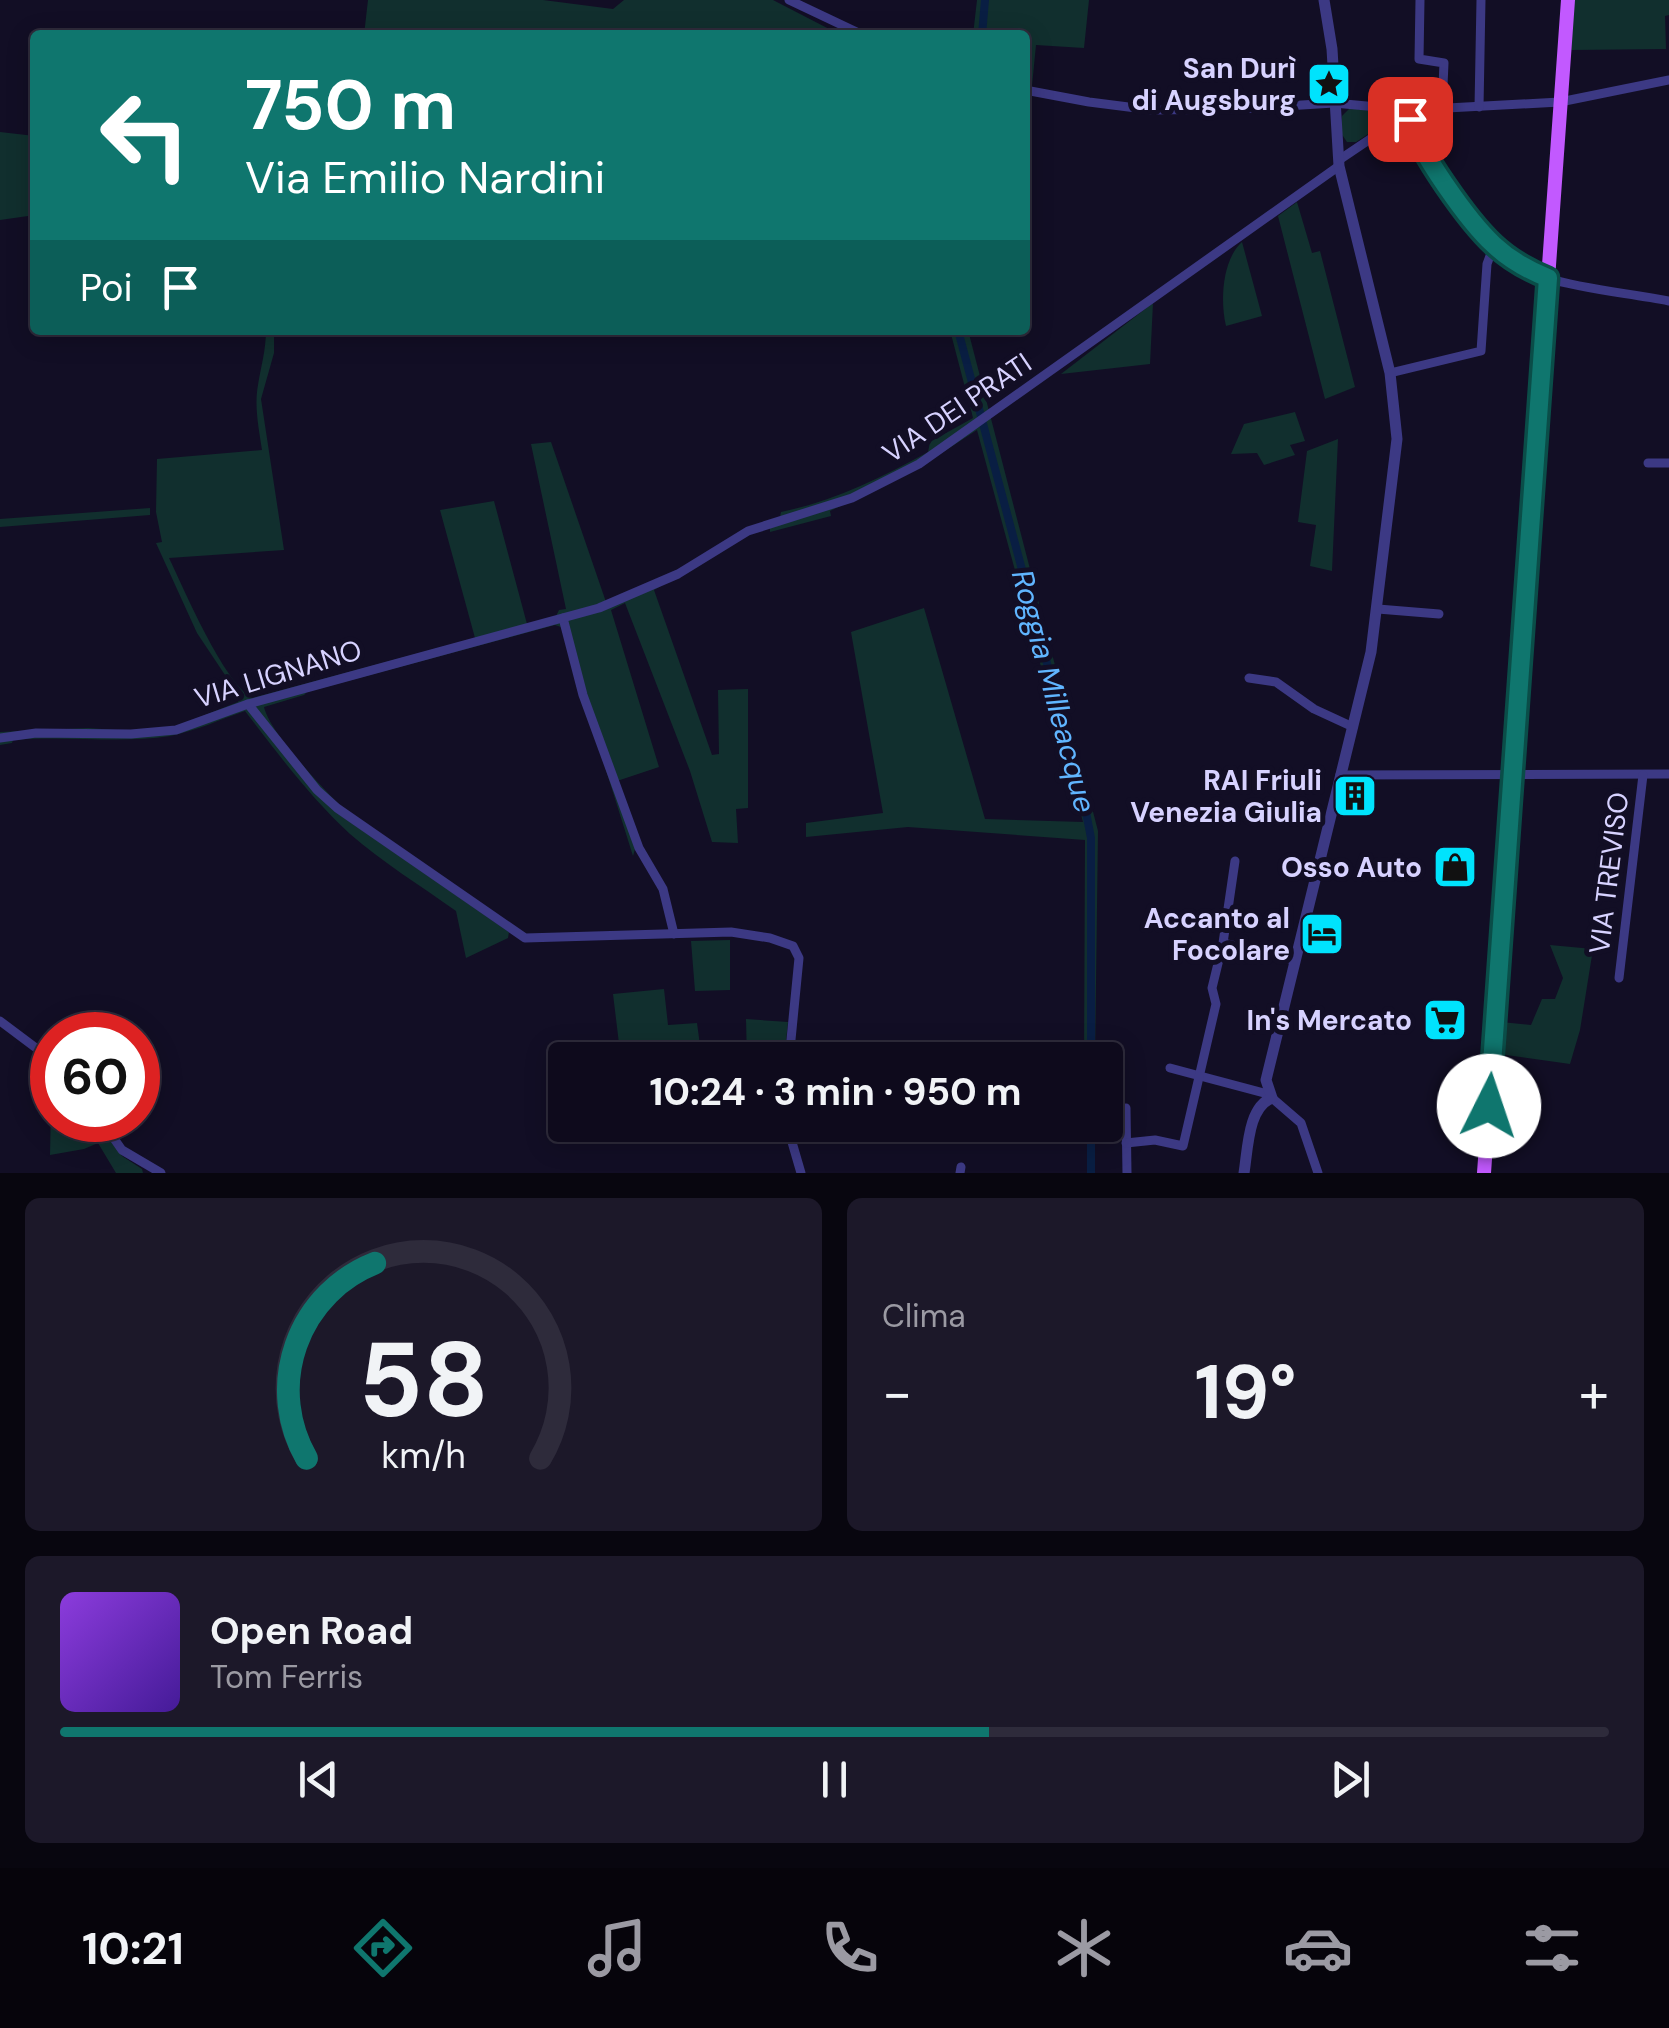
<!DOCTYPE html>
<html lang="it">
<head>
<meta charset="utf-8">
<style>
  :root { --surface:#0e0a1c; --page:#1c1829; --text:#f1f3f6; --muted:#9b9aa3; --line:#2e2b3b; --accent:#0f766e }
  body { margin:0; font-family:"DM Sans",sans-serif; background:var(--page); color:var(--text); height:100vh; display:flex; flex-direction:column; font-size:38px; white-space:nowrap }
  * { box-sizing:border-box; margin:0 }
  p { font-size:32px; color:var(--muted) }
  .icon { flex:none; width:55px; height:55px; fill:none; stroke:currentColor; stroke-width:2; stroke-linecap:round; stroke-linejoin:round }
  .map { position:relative; height:1173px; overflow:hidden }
  .details { display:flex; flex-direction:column; gap:25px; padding:25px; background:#08060f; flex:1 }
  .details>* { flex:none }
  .top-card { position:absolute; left:30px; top:30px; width:1000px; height:305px; border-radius:10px; box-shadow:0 5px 25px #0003,0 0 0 2px var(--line); background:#0f766e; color:#fff; overflow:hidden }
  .speed { position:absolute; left:30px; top:1012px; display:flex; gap:20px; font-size:50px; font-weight:700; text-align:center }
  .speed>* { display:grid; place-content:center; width:130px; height:130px; border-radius:50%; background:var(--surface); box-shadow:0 5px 25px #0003,0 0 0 2px var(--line); line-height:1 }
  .speed .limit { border:15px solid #d22; background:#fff; color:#111 }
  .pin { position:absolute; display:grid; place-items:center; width:85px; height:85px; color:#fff; margin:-42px; border-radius:20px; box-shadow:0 5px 15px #0006 }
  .me { position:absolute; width:110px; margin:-55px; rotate:4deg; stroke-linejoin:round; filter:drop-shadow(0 0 8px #0008) }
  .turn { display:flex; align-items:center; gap:35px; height:210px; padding:0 50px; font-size:45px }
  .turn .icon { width:130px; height:130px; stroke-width:2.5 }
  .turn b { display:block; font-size:70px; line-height:85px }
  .then { display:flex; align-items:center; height:95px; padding:0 50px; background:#0003; gap:20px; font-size:38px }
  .big { font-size:75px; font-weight:700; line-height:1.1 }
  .details .card { flex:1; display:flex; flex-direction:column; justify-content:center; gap:15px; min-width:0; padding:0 35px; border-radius:15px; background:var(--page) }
  .details .dial { align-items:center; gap:0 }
  .dial svg { height:260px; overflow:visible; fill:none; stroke:var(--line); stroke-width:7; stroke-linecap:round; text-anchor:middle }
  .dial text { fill:var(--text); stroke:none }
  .song { display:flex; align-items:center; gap:30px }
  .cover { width:120px; height:120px; border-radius:15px; background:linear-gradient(135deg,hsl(270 70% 55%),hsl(260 70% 35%)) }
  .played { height:10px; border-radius:5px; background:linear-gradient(90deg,var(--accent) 60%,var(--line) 60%) }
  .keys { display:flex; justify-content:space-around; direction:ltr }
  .heat { display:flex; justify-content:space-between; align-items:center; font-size:55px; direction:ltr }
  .details .tiles { flex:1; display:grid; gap:25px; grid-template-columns:1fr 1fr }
  .card:last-child { grid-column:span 2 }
  .trip { position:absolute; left:548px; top:1042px; width:575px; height:100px; border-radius:10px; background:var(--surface); box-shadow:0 5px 25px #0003,0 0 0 2px var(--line); font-weight:700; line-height:100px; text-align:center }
  .menu { display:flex; height:160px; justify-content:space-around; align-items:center; background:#06040b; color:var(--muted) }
  .menu .icon { width:70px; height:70px }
  .menu .active { color:var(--accent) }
  .menu b { font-size:45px; color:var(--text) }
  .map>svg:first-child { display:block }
  .green { fill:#112f2e }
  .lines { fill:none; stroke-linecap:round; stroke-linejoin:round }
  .canal { stroke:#091e43; stroke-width:8 }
  .minor { stroke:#3c3984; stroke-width:9 }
  .tertiary { stroke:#3c3984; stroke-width:11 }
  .primary { stroke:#c259ff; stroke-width:14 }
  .route-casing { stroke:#0a4d48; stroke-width:25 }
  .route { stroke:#0f766e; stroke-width:18 }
  .labels { text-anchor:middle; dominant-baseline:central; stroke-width:10; stroke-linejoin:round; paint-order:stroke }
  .poi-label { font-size:28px; font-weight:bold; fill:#d7d2ff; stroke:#120e25; text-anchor:end }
  .street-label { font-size:28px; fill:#d7d2ff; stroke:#120e25 }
  .water-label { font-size:30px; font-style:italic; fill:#60b5ff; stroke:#120e25 }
</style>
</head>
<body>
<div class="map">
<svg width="1669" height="1173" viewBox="0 0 1669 1173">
  <rect width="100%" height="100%" fill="#120e25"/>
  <g class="green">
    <path d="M368,0h175l70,9 11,-9h149l60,31 -1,4h-468z"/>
    <path d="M977,0h112l-5,48 -48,-3 -4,41 -7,-1v-50h-52z"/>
    <path d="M1574,0h95v15l-4,1 1,33 -95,1z"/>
    <path d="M1350,108l36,5 2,8 -32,21h-9l-6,-9 1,-17z"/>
    <path d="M0,132l35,4v79l-35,5z"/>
    <path d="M1297,202l15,51 8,-2 35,136 -30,12 -47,-183z"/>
    <path d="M1242,242l20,74 -36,10c-6,-25 -4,-66 16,-84z"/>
    <path d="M1153,303l-3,61 -89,10z"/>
    <path d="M266,330h8v23l-13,46 23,151 -115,8c16,33 54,123 83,140l223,-60 -35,-128 54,-9 33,123 29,-8 3,-6 7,-1 -35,-165 20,-2 55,160 76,-33 98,-52 1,-5c53,-11 100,-34 147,-60l2,-10 43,-24 -22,-84 2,-4h15l130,501 -3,229h-11l1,-220 -177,-13 -102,10v-14l77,-10 -32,-181 73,-24 61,211 98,3 -106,-392 -63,41 -84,40 1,5 -61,16v-5l-22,8 -94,55 58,165 7,-1 -1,-64 30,-1v119l-12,1 2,34 -26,-1 -22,-71 -65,-168 -14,7 48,157 -42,14 20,61 -4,14 -72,-229 -6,-2 -248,67 -3,3 -40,12c6,26 59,82 80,102l-4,6 169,117 -1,6 -42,20 -10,-47c-35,-25 -74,-49 -106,-77 -40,-37 -72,-80 -105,-123 -24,8 -49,20 -75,25 -52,8 -104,-1 -157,4l-1,3 -12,2v-13l88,-4 42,3 47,-5 61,-24 1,-6 -42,-63 -41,-90 6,-1 -6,-30 1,-53 105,-9c-3,-21 -8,-43 -4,-65 3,-19 8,-35 8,-55z"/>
    <path d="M1295,412l10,29 -15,4 5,10 -31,10 -7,-12 -26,1 13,-30z"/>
    <path d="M1338,439l-6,132 -22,-5 6,-41 -18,-3 9,-71z"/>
    <path d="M150,508v7l-150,12v-8z"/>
    <path d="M730,940v50l-35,1 -4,-50z"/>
    <path d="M1550,945l43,4 -13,81 -10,34 -71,-10 2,-32 30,3 11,-26h13l8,-21z"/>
    <path d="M664,989l4,36 29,-2 5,37h-81l-8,-66z"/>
    <path d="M746,1019l42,3 -4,38h-37z"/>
    <path d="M52,1062v58h44l26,36 20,13 1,4h-27l-18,-30 -14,6 -34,6z"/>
  </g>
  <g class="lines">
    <g class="canal">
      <path d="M982,35l3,-35"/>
      <path d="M958,330l126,472 7,36v222"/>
      <path d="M1091,1173v-48"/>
    </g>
    <g class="minor">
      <path d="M789,0l74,35"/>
      <path d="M1420,0l-1,59 25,4 -2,45"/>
      <path d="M1025,90l64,12 63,8 87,-1 95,-6 76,7 150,-8 109,-22"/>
      <path d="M1479,107l2,-107"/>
      <path d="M1410,110c0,23 16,43 28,62 26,41 60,92 109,106 39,12 82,15 122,23"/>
      <path d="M1339,160l52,-35 7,-16"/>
      <path d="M1390,373l91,-22 6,-87 7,-19"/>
      <path d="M1648,463h21"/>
      <path d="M1378,609l61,5"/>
      <path d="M563,618l20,77 56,153 24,41 11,45"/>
      <path d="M1249,678l27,4 38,27 39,18"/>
      <path d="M248,704l69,86 20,18 188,130 206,-6 39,6 23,8 6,12 -10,102"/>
      <path d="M0,738l36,-5 95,1 45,-4 72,-26 351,-96 79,-34 70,-43 104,-33 67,-34 420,-298"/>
      <path d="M1340,775l329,-1"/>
      <path d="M1223,943l12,-82"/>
      <path d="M1619,978l24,-203"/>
      <path d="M0,1021l52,39"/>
      <path d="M1170,1068l94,25"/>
      <path d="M1272,1098l29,25 17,50"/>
      <path d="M1126,1108l1,65"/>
      <path d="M101,1120l21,30 39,23"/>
      <path d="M787,1125l14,48"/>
      <path d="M1126,1143l29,-3 28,6 33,-142 -4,-16 11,-45 71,17"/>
      <path d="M960,1173l1,-6"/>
    </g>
    <path class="tertiary" d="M1244,1173c4,-25 4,-66 28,-75l-6,-18 105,-428 26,-213 -7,-66 -51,-207 -7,-117 -8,-49"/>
    <path class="primary" d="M1484,1173l84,-1173"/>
  </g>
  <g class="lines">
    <defs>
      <path id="route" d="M1410,119c8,32 59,103 84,126 15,14 34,25 54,33l-59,828"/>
    </defs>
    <use href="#route" class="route-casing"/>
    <use href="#route" class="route"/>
  </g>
  <defs>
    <symbol id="sight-square" viewBox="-11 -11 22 22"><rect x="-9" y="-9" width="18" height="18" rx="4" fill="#00e3fd" stroke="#120e25"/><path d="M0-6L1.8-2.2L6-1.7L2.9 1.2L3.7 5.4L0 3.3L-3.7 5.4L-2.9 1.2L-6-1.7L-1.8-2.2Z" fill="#111"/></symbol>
    <symbol id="building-square" viewBox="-11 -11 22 22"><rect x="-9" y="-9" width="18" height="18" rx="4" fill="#00e3fd" stroke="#120e25"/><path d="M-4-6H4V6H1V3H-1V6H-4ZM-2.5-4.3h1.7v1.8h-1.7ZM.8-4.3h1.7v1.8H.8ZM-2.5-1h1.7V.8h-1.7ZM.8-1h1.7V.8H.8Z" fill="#111"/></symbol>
    <symbol id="shop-square" viewBox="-11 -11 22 22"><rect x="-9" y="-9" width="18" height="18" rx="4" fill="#00e3fd" stroke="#120e25"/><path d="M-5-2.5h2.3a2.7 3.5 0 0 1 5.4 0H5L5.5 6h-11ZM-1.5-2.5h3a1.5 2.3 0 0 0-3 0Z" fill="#111"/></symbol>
    <symbol id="hotel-square" viewBox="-11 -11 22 22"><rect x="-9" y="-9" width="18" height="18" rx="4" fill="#00e3fd" stroke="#120e25"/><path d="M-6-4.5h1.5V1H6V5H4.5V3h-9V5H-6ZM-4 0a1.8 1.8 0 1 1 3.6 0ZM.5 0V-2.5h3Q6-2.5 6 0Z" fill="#111"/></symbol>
    <symbol id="supermarket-square" viewBox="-11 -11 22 22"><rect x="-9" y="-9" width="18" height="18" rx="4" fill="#00e3fd" stroke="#120e25"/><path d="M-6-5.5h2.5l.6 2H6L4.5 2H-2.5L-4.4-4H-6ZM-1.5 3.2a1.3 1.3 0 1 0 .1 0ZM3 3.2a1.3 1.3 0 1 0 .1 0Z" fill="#111"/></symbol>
  </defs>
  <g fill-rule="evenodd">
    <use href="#sight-square" x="1304" y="59" width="50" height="50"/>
    <use href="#building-square" x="1330" y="771" width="50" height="50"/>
    <use href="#shop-square" x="1430" y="842" width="50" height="50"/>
    <use href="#hotel-square" x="1297" y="909" width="50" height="50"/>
    <use href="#supermarket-square" x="1420" y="995" width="50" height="50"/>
  </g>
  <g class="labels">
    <g class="poi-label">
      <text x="1296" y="68">San Durì<tspan x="1296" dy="32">di Augsburg</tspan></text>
      <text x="1322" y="780">RAI Friuli<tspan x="1322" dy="32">Venezia Giulia</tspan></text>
      <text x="1422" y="867">Osso Auto</text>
      <text x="1290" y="918">Accanto al<tspan x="1290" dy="32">Focolare</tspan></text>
      <text x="1412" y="1020">In's Mercato</text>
    </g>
    <g class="street-label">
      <text transform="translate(957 408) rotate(-34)">VIA DEI PRATI</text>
      <text transform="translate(278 674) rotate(-17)">VIA LIGNANO</text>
      <text transform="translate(1609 873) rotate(-83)">VIA TREVISO</text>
    </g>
    <g class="water-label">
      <text transform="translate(1054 691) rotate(75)">Roggia Milleacque</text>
    </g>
  </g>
</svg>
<div class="speed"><div class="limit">60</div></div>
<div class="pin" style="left:1410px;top:119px;background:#d93025"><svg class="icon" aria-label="arrive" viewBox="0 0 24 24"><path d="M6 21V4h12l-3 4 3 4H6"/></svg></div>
<svg class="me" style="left:1489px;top:1106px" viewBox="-20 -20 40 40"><circle r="19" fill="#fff"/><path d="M0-13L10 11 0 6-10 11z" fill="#0f766e"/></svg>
<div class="trip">10:24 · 3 min · 950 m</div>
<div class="top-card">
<div class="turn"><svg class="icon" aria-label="left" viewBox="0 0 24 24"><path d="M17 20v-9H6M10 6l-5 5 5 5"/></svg><div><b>750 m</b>Via Emilio Nardini</div></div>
<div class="then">Poi<svg class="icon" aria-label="arrive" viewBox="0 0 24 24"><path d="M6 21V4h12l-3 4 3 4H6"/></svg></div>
</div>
</div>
<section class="details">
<div class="tiles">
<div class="card dial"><svg viewBox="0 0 100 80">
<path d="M14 69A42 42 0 1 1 86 69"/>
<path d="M14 69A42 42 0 0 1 35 9" stroke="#0f766e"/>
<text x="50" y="56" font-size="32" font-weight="700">58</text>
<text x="50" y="72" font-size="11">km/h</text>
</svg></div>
<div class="card"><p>Clima</p>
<div class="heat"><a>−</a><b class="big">19°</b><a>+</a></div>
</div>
<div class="card">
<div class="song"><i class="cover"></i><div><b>Open Road</b><p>Tom Ferris</p></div></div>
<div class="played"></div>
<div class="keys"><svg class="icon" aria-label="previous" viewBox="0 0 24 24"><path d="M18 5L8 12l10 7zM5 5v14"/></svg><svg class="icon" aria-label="pause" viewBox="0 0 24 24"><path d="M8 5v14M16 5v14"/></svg><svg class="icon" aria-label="next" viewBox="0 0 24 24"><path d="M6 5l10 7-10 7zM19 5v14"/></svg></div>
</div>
</div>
</section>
<nav class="menu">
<b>10:21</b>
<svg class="icon active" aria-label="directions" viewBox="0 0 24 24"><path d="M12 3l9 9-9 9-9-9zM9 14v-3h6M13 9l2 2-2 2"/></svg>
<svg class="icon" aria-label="music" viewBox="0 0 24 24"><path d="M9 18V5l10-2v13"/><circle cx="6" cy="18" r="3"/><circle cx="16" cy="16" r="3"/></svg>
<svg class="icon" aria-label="phone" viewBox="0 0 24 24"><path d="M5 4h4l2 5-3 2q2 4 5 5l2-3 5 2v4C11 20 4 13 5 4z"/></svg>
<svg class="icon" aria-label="climate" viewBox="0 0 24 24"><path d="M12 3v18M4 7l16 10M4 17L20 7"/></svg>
<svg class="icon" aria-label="car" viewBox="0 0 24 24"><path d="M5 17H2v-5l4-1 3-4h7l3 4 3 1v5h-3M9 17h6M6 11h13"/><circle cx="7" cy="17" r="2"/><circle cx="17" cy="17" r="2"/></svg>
<svg class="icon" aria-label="filters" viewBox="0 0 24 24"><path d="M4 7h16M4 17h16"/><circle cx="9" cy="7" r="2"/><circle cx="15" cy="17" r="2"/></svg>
</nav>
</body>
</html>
